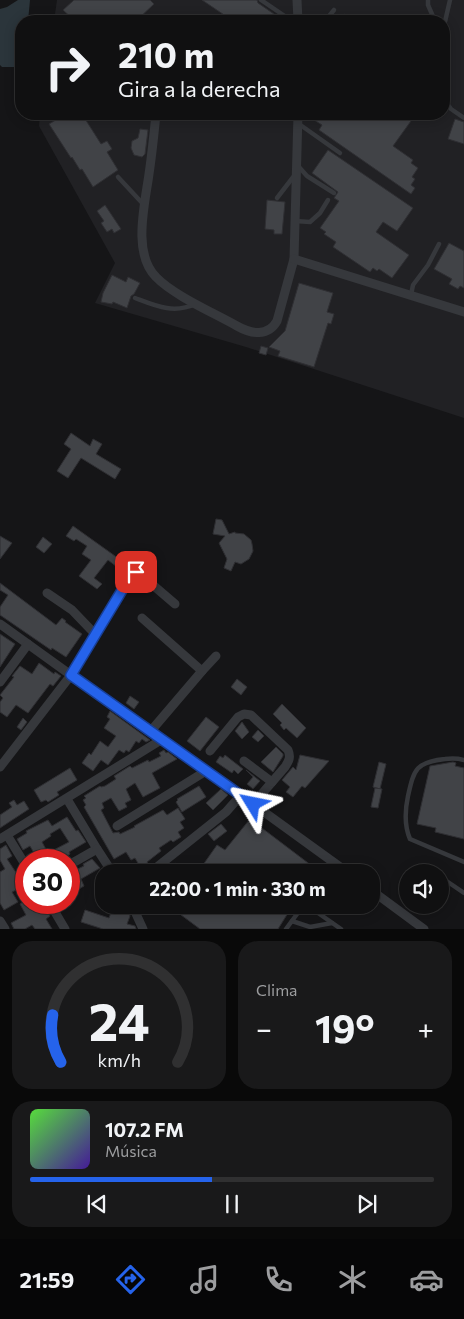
<!DOCTYPE html>
<html lang="es">
<head>
<meta charset="utf-8">
<style>
  :root { --surface:#101011; --page:#19191a; --text:#f1f3f6; --muted:#9c9d9f; --line:#303031; --accent:#2563eb }
  body { margin:0; font-family:Commissioner,sans-serif; background:var(--page); color:var(--text); height:100vh; display:flex; flex-direction:column; font-size:19px; white-space:nowrap }
  * { box-sizing:border-box; margin:0 }
  p { font-size:16px; color:var(--muted) }
  .icon { flex:none; width:28px; height:28px; fill:none; stroke:currentColor; stroke-width:2; stroke-linecap:round; stroke-linejoin:round }
  .map { position:relative; height:929px; overflow:hidden }
  .sheet { display:flex; flex-direction:column; gap:12px; padding:12px; background:#090909; flex:1 }
  .sheet>* { flex:none }
  .banner { position:absolute; left:15px; top:15px; width:435px; height:105px; border-radius:20px; box-shadow:0 2px 12px #0003,0 0 0 1px var(--line); background:#101011; color:var(--text); overflow:hidden }
  .fabs { position:absolute; left:399px; top:864px; display:grid; gap:10px }
  .fabs a { display:grid; place-items:center; width:50px; height:50px; border-radius:50%; background:var(--surface); box-shadow:0 2px 12px #0003,0 0 0 1px var(--line); font-size:25px }
  .speed { position:absolute; left:15px; top:849px; display:flex; gap:10px; font-size:25px; font-weight:700; text-align:center }
  .speed>* { display:grid; place-content:center; width:65px; height:65px; border-radius:50%; background:var(--surface); box-shadow:0 2px 12px #0003,0 0 0 1px var(--line); line-height:1 }
  .speed .limit { border:8px solid #d22; background:#fff; color:#111 }
  .pin { position:absolute; display:grid; place-items:center; width:42px; height:42px; color:#fff; margin:-21px; border-radius:10px; box-shadow:0 2px 8px #0006 }
  .me { position:absolute; width:55px; margin:-28px; rotate:305deg; stroke-linejoin:round; filter:drop-shadow(0 0 4px #0008) }
  .turn { display:flex; align-items:center; gap:18px; height:105px; padding:0 20px; font-size:22px }
  .turn .icon { width:65px; height:65px; stroke-width:2.5 }
  .turn b { display:block; font-size:35px; line-height:42px }
  .big { font-size:38px; font-weight:700; line-height:1.1 }
  .sheet .card { flex:1; display:flex; flex-direction:column; justify-content:center; gap:8px; min-width:0; padding:0 18px; border-radius:20px; background:var(--page) }
  .sheet .dial { align-items:center; gap:0 }
  .dial svg { height:130px; overflow:visible; fill:none; stroke:var(--line); stroke-width:7; stroke-linecap:round; text-anchor:middle }
  .dial text { fill:var(--text); stroke:none }
  .song { display:flex; align-items:center; gap:15px }
  .cover { width:60px; height:60px; border-radius:8px; background:linear-gradient(135deg,hsl(110 70% 55%),hsl(260 70% 35%)) }
  .played { height:5px; border-radius:2px; background:linear-gradient(90deg,var(--accent) 45%,var(--line) 45%) }
  .keys { display:flex; justify-content:space-around; direction:ltr }
  .heat { display:flex; justify-content:space-between; align-items:center; font-size:28px; direction:ltr }
  .sheet .tiles { flex:1; display:grid; gap:12px; grid-template-columns:1fr 1fr }
  .card:last-child { grid-column:span 2 }
  .trip { position:absolute; left:95px; top:864px; width:285px; height:50px; border-radius:20px; background:var(--surface); box-shadow:0 2px 12px #0003,0 0 0 1px var(--line); font-weight:700; line-height:50px; text-align:center }
  .menu { display:flex; height:80px; justify-content:space-around; align-items:center; background:#060607; color:var(--muted) }
  .menu .icon { width:35px; height:35px }
  .menu .active { color:var(--accent) }
  .menu b { font-size:22px; color:var(--text) }
  .map>svg:first-child { display:block }
  .built { fill:#212124 }
  .water { fill:#2b353b }
  .building { fill:#414347; stroke:#2f2f33; fill-rule:evenodd }
  .lines { fill:none; stroke-linecap:round; stroke-linejoin:round }
  .service { stroke:#36383c; stroke-width:4.5 }
  .minor { stroke:#36383c; stroke-width:9 }
  .route-casing { stroke:#184099; stroke-width:12 }
  .route { stroke:#2563eb; stroke-width:9 }
</style>
</head>
<body>
<div class="map">
<svg width="464" height="929" viewBox="0 0 464 929">
  <rect width="100%" height="100%" fill="#151517"/>
  <path class="built" d="M57,0h407v418l-218,-71 -151,-44 20,-40 -76,-137 1,-12h404v-93h-390z"/>
  <path class="water" d="M18,0h12l-2,21h-7v40l-4,6h-15l-2,-2v-56l7,-2z"/>
  <g class="building">
    <path d="M74,0h76l4,4 -18,17h-61l-12,-11z"/>
    <path d="M202,0h55l1,3 16,11 -5,7h-36z"/>
    <path d="M344,14l11,7h-16z"/>
    <path d="M66,114h16l19,30 6,-3 5,8 -5,3 11,18 -25,17 -11,-18 -2,1 -8,-13 -1,1 -22,-34z"/>
    <path d="M314,114h102l-23,32 20,14 -2,3 7,5 -6,9 3,2 -4,6 4,3 -4,6 -92,-64 3,-5 -11,-7z"/>
    <path d="M455,119l9,3v22l-16,-5z"/>
    <path d="M140,129l8,1 -3,24 -3,3 -8,-2 -3,-7 1,-7 6,-3z"/>
    <path d="M328,150l85,58 -16,23 -14,-9 -7,10 33,23 -17,23 -13,-9 -2,2 -4,-3 -3,4 -37,-25 3,-5 -12,-8 2,-2 -6,-4 19,-27 -5,-3 4,-6 -26,-19z"/>
    <path d="M267,200l18,2 -3,32h-8v-4l-9,-1z"/>
    <path d="M105,205l16,24 -7,4 -2,-4 -5,3 -6,-9 3,-2 -7,-10z"/>
    <path d="M449,243l15,8v37l-4,-2 -2,3 -9,-5 3,-5 -18,-10z"/>
    <path d="M112,275l14,7 2,-5 12,6 -6,11 -3,2 -4,12 -14,-6 -1,2 -11,-2 2,-9z"/>
    <path d="M299,283l34,10 -6,19 7,2 -3,10 -3,-1 -14,44 -36,-11 2,-5 -11,-4 16,-16z"/>
    <path d="M261,346l7,2 -2,7 -7,-2z"/>
    <path d="M71,433l19,13 3,-7 9,5 -6,10 25,15 -6,10 -34,-21 -13,20 -11,-7 14,-22 -7,-5z"/>
    <path d="M216,519l6,1 7,14 6,-2v1l9,1 7,6 1,4 1,7 -4,8 -8,5 -6,-2 -4,9 -7,-3 3,-9 -8,-16 6,-7 -12,-2z"/>
    <path d="M73,526l49,35 -5,6 -9,-7 -14,18 8,6 -5,5 -18,-13 12,-16 -9,-6 5,-8 -11,-7 -2,2 -8,-5z"/>
    <path d="M0,536l12,7 -12,16z"/>
    <path d="M43,537l9,7 -8,9 -8,-6z"/>
    <path d="M0,583l56,42 6,-7 4,3 -1,1 17,12 -16,23 -14,-9 -1,2 -51,-35v-8l8,-12 -8,-5z"/>
    <path d="M0,634l15,10 -15,23z"/>
    <path d="M39,663l15,11 1,-2 6,4 -8,10 -3,-2 -22,29 -12,-8 -9,12 -7,-5v-10l3,-4 -3,-3 14,-18 -2,-1 8,-10 12,8z"/>
    <path d="M237,679l10,8 -6,8 -10,-8z"/>
    <path d="M130,696l9,6 -5,7 -8,-6z"/>
    <path d="M282,704l24,24 -9,10 -11,-10 -2,2 -4,-5 2,-2 -9,-9z"/>
    <path d="M110,711l40,29 -4,2 -4,-3 -3,4 -3,-2 -7,11 -3,-2 -2,3 -5,-3 -11,15 -7,-5 -8,11 -11,-8 7,-10 2,2 9,-14 8,6 8,-11 -12,-8 6,-9 -3,-2z"/>
    <path d="M206,717l13,10 -19,24 -13,-10z"/>
    <path d="M23,718l4,4 -6,8 -4,-3z"/>
    <path d="M242,722l7,10 -7,7 -7,-8z"/>
    <path d="M258,730l6,6 -6,6 -6,-5z"/>
    <path d="M276,747l7,7v2l-10,16 -12,-10z"/>
    <path d="M164,750l2,3 2,-1 9,7 -25,14 8,15 -17,9 -8,-14 -9,6 5,11 -6,3 2,4 -8,4 -8,-13 -9,5 2,5 -3,2 12,23 6,-1 1,2 15,-7 -1,-1 29,-16 4,5 11,-7 7,11 -5,3 4,6 -6,4 3,5 -8,5 -2,-2 -12,8 2,3 -14,11 2,3 -7,5 -7,-12 -4,2 -5,-8 -12,7 -30,-52 2,-2 -3,-5 3,-2 -2,-2 16,-10 1,1 4,-1 11,-7 -2,-3 16,-10 2,2 16,-8 1,2 12,-6 -2,-3z"/>
    <path d="M225,755l18,14 -5,5 -4,-4 -2,3 -16,-11 4,-6 3,2z"/>
    <path d="M300,755l29,6 -24,27 -3,-2 -9,11 -7,-5 4,-5 -8,-7 11,-13 3,3z"/>
    <path d="M379,762l7,2 -6,25 -7,-2z"/>
    <path d="M453,762l3,1 -1,3 9,2v71l-29,-7 1,-4 -19,-4 13,-58z"/>
    <path d="M70,768l7,12 -20,12 2,3 -11,7 -2,-2 -5,2 -7,-12z"/>
    <path d="M246,770l14,11 -7,8 -6,-5 6,-7z"/>
    <path d="M199,786l7,11 -24,15 -6,-10 2,-2 -1,-1z"/>
    <path d="M375,788l7,1 -4,19 -7,-1z"/>
    <path d="M221,789l7,6 -15,15 -7,-7z"/>
    <path d="M14,800l3,5 7,-4 5,8 -29,19v-13l12,-8 -3,-4z"/>
    <path d="M67,817l9,14 2,-1 8,12 -17,10 1,2 -9,6h-23l-8,-14 -7,4 -6,-11 10,-6 -1,-2 22,-11 4,6zM60,828l9,14 -21,11 -6,-11 9,-6 -1,-2z"/>
    <path d="M250,819l70,53h-122l19,-27 8,5z"/>
    <path d="M221,824l6,7 -13,10 -6,-7z"/>
    <path d="M6,845l6,11 -5,3 12,18 3,-1 4,9 -14,7 6,10 -14,8 -4,-7v-31l5,-3 -5,-9v-11z"/>
    <path d="M92,859l8,9 -19,11 3,7 -12,7 -3,-6v-14l15,-7 -1,-2z"/>
    <path d="M176,863l9,9h-20z"/>
    <path d="M126,864l6,8h-14v-2z"/>
    <path d="M23,902h13l5,8 4,-2 5,8 -4,3 6,10h-17l-3,-4 -7,4h-11l-3,-6 15,-8 -6,-11z"/>
    <path d="M175,905h118l-15,24h-78l-27,-20z"/>
    <path d="M116,909l13,4 1,3 -3,8 8,2 1,3h-33l-22,-7 4,-12 24,8 3,-8 3,1z"/>
  </g>
  <g class="lines">
    <g class="service">
      <path d="M261,0l31,21"/>
      <path d="M428,0v5l7,16"/>
      <path d="M325,21l9,-11"/>
      <path d="M444,26l6,-26"/>
      <path d="M444,99l7,10 13,9"/>
      <path d="M299,124l41,29"/>
      <path d="M299,167l8,9 27,17"/>
      <path d="M118,177l26,28"/>
      <path d="M277,198l17,-22"/>
      <path d="M295,221l15,1 10,-9 8,-13"/>
      <path d="M411,295l2,-10 15,-20 11,-21"/>
      <path d="M135,298c21,8 38,16 61,6"/>
      <path d="M464,760c-7,-2 -12,-2 -19,-1 -29,3 -31,10 -37,37 -3,14 -4,29 2,43l54,23"/>
      <path d="M445,880l19,13"/>
      <path d="M292,921l18,6 22,-4"/>
      <path d="M286,929l11,-15 9,-7 5,1 30,21"/>
    </g>
    <g class="minor">
      <path d="M297,0l1,21"/>
      <path d="M156,114c-2,20 -4,40 -7,60 -4,30 -17,79 7,103 17,18 58,36 81,49 14,8 31,11 40,-5l17,-62 4,-145"/>
      <path d="M294,259l170,53"/>
      <path d="M47,593l25,17 23,24"/>
      <path d="M142,618l60,53 -52,61"/>
      <path d="M0,624l161,116 92,64 94,68"/>
      <path d="M202,671l14,-15"/>
      <path d="M0,682l28,-38"/>
      <path d="M210,751l28,-34 6,-3 7,1 37,35c3,7 1,11 -3,17l-32,37"/>
      <path d="M244,761l28,21"/>
      <path d="M0,767l71,-92 62,-103 7,2 35,30"/>
      <path d="M67,799l30,50 -28,16"/>
      <path d="M117,826l89,-55"/>
      <path d="M7,835l19,31"/>
      <path d="M0,839l161,-99"/>
      <path d="M97,849l15,23"/>
      <path d="M152,871l74,-59 15,-17"/>
      <path d="M371,890l53,39"/>
      <path d="M49,902l16,27"/>
      <path d="M132,905l11,24"/>
      <path d="M0,921l5,8"/>
    </g>
  </g>
  <g class="lines">
    <defs>
      <path id="route" d="M136,572h-3l-62,103 182,129"/>
    </defs>
    <use href="#route" class="route-casing"/>
    <use href="#route" class="route"/>
  </g>
</svg>
<div class="fabs">
<a><svg class="icon" aria-label="sound" viewBox="0 0 24 24"><path d="M4 9h4l5-4v14l-5-4H4zM17 9q2 3 0 6"/></svg></a>
</div>
<div class="speed"><div class="limit">30</div></div>
<div class="pin" style="left:136px;top:572px;background:#d93025"><svg class="icon" aria-label="arrive" viewBox="0 0 24 24"><path d="M6 21V4h12l-3 4 3 4H6"/></svg></div>
<svg class="me" style="left:253px;top:804px" viewBox="-20 -20 40 40"><path d="M0-17L14 15 0 8-14 15z" fill="#2563eb" stroke="#fff" stroke-width="4"/></svg>
<div class="trip">22:00 · 1 min · 330 m</div>
<div class="banner">
<div class="turn"><svg class="icon" aria-label="right" viewBox="0 0 24 24"><path d="M7 20v-9h11M14 6l5 5-5 5"/></svg><div><b>210 m</b>Gira a la derecha</div></div>
</div>
</div>
<section class="sheet">
<div class="tiles">
<div class="card dial"><svg viewBox="0 0 100 80">
<path d="M14 69A42 42 0 1 1 86 69"/>
<path d="M14 69A42 42 0 0 1 9 40" stroke="#2563eb"/>
<text x="50" y="56" font-size="32" font-weight="700">24</text>
<text x="50" y="72" font-size="11">km/h</text>
</svg></div>
<div class="card"><p>Clima</p>
<div class="heat"><a>−</a><b class="big">19°</b><a>+</a></div>
</div>
<div class="card">
<div class="song"><i class="cover"></i><div><b>107.2 FM</b><p>Música</p></div></div>
<div class="played"></div>
<div class="keys"><svg class="icon" aria-label="previous" viewBox="0 0 24 24"><path d="M18 5L8 12l10 7zM5 5v14"/></svg><svg class="icon" aria-label="pause" viewBox="0 0 24 24"><path d="M8 5v14M16 5v14"/></svg><svg class="icon" aria-label="next" viewBox="0 0 24 24"><path d="M6 5l10 7-10 7zM19 5v14"/></svg></div>
</div>
</div>
</section>
<nav class="menu">
<b>21:59</b>
<svg class="icon active" aria-label="directions" viewBox="0 0 24 24"><path d="M12 3l9 9-9 9-9-9zM9 14v-3h6M13 9l2 2-2 2"/></svg>
<svg class="icon" aria-label="music" viewBox="0 0 24 24"><path d="M9 18V5l10-2v13"/><circle cx="6" cy="18" r="3"/><circle cx="16" cy="16" r="3"/></svg>
<svg class="icon" aria-label="phone" viewBox="0 0 24 24"><path d="M5 4h4l2 5-3 2q2 4 5 5l2-3 5 2v4C11 20 4 13 5 4z"/></svg>
<svg class="icon" aria-label="climate" viewBox="0 0 24 24"><path d="M12 3v18M4 7l16 10M4 17L20 7"/></svg>
<svg class="icon" aria-label="car" viewBox="0 0 24 24"><path d="M5 17H2v-5l4-1 3-4h7l3 4 3 1v5h-3M9 17h6M6 11h13"/><circle cx="7" cy="17" r="2"/><circle cx="17" cy="17" r="2"/></svg>
</nav>
</body>
</html>
